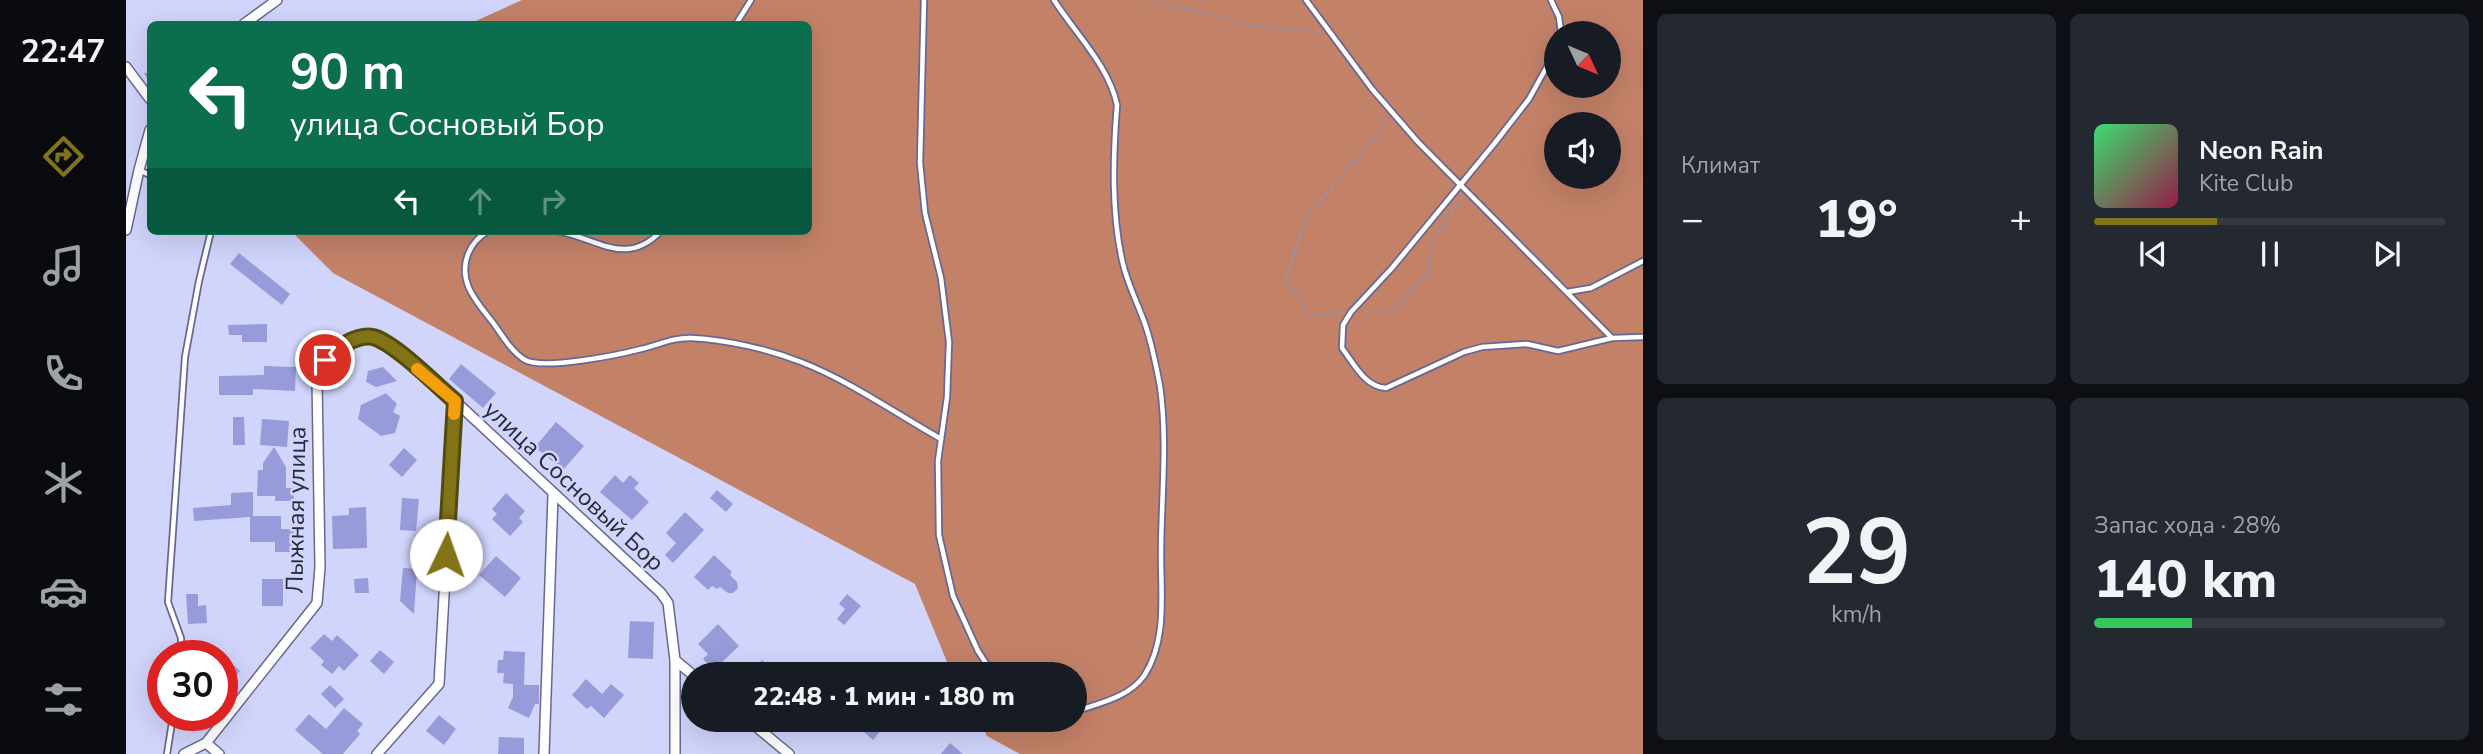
<!DOCTYPE html>
<html lang="ru">
<head>
<meta charset="utf-8">
<style>
  :root { --surface:#171b24; --page:#242831; --text:#f1f3f6; --muted:#9ea1a6; --line:#363941; --accent:#807416 }
  body { margin:0; font-family:"Nunito Sans",sans-serif; background:var(--page); color:var(--text); height:100vh; display:flex; flex-direction:column; font-size:26px; white-space:nowrap }
  * { box-sizing:border-box; margin:0 }
  p { font-size:23px; color:var(--muted) }
  .icon { flex:none; width:38px; height:38px; fill:none; stroke:currentColor; stroke-width:2; stroke-linecap:round; stroke-linejoin:round }
  .map { position:relative; flex:1; overflow:hidden }
  .panel { display:flex; flex-direction:column; gap:14px; padding:14px; background:#0d0f14; width:840px }
  .panel>* { flex:none }
  .banner { position:absolute; left:21px; top:21px; width:665px; height:214px; border-radius:10px; box-shadow:0 7px 28px #0002; background:#0b6e4f; color:#fff; overflow:hidden }
  .needle { width:46px; rotate:134deg }
  .controls { position:absolute; left:1418px; top:21px; display:grid; gap:14px }
  .controls a { display:grid; place-items:center; width:77px; height:77px; border-radius:50%; background:var(--surface); box-shadow:0 7px 28px #0002; font-size:35px }
  .speed { position:absolute; left:21px; top:640px; display:flex; gap:14px; font-size:35px; font-weight:700; text-align:center }
  .speed>* { display:grid; place-content:center; width:91px; height:91px; border-radius:50%; background:var(--surface); box-shadow:0 7px 28px #0002; line-height:1 }
  .speed .limit { border:10px solid #d22; background:#fff; color:#111 }
  .pin { position:absolute; display:grid; place-items:center; width:60px; height:60px; color:#fff; margin:-30px; border:4px solid #fff; border-radius:50%; box-shadow:0 2px 7px #0007 }
  .me { position:absolute; width:77px; margin:-38px; rotate:3deg; stroke-linejoin:round; filter:drop-shadow(0 0 5px #0008) }
  .turn { display:flex; align-items:center; gap:24px; height:147px; padding:0 28px; font-size:32px }
  .turn .icon { width:91px; height:91px; stroke-width:2.5 }
  .turn b { display:block; font-size:49px; line-height:60px }
  .lanes { display:flex; align-items:center; height:66px; padding:0 28px; background:#0003; justify-content:center; gap:35px; direction:ltr }
  .lanes .off { opacity:.35 }
  .big { font-size:52px; font-weight:800; line-height:1.1 }
  .panel .tile { flex:1; display:flex; flex-direction:column; justify-content:center; gap:10px; min-width:0; padding:0 24px; border-radius:10px; background:var(--page) }
  .panel .dial { align-items:center; gap:0 }
  .dial b { font-size:91px; line-height:1 }
  .song { display:flex; align-items:center; gap:21px }
  .cover { width:84px; height:84px; border-radius:10px; background:linear-gradient(135deg,hsl(140 70% 55%),hsl(340 70% 35%)) }
  .played { height:7px; border-radius:4px; background:linear-gradient(90deg,var(--accent) 35%,var(--line) 35%) }
  .keys { display:flex; justify-content:space-around; direction:ltr }
  .heat { display:flex; justify-content:space-between; align-items:center; font-size:38px; direction:ltr }
  .charge { height:10px; border-radius:5px; background:linear-gradient(90deg,#34c759 28%,var(--line) 0) }
  .panel .tiles { flex:1; display:grid; gap:14px; grid-template-columns:repeat(2,1fr) }
  .trip { position:absolute; left:555px; top:662px; width:406px; height:70px; border-radius:35px; background:var(--surface); box-shadow:0 7px 28px #0002; font-weight:800; line-height:70px; text-align:center }
  main { display:flex; flex:1; min-height:0 }
  .dock { display:flex; flex-direction:column; width:126px; justify-content:space-around; align-items:center; background:#090b0e; color:var(--muted) }
  .dock .icon { width:49px; height:49px }
  .dock .active { color:var(--accent) }
  .dock b { font-size:32px; color:var(--text) }
  .map>svg:first-child { display:block }
  .forest { fill:#c38168; fill-rule:evenodd }
  .building { fill:#989bd9 }
  .lines { fill:none; stroke-linecap:round; stroke-linejoin:round }
  .service-casing { stroke:#666893; stroke-width:8 }
  .minor-casing { stroke:#666893; stroke-width:12 }
  .path { stroke:#9294b3; stroke-width:2; stroke-dasharray:5 3.5; stroke-linecap:butt }
  .service { stroke:#fff; stroke-width:4.5 }
  .minor { stroke:#fff; stroke-width:9 }
  .route-casing { stroke:#534b0e; stroke-width:18 }
  .route { stroke:#807416; stroke-width:12 }
  .slow { stroke:#f59e0b; stroke-width:12 }
  .labels { text-anchor:middle; dominant-baseline:central; stroke-width:5; stroke-linejoin:round; paint-order:stroke }
  .street-label { font-size:24px; fill:#292a3d; stroke:#d1d4fb }
</style>
</head>
<body>
<main>
<nav class="dock">
<b>22:47</b>
<svg class="icon active" aria-label="directions" viewBox="0 0 24 24"><path d="M12 3l9 9-9 9-9-9zM9 14v-3h6M13 9l2 2-2 2"/></svg>
<svg class="icon" aria-label="music" viewBox="0 0 24 24"><path d="M9 18V5l10-2v13"/><circle cx="6" cy="18" r="3"/><circle cx="16" cy="16" r="3"/></svg>
<svg class="icon" aria-label="phone" viewBox="0 0 24 24"><path d="M5 4h4l2 5-3 2q2 4 5 5l2-3 5 2v4C11 20 4 13 5 4z"/></svg>
<svg class="icon" aria-label="climate" viewBox="0 0 24 24"><path d="M12 3v18M4 7l16 10M4 17L20 7"/></svg>
<svg class="icon" aria-label="car" viewBox="0 0 24 24"><path d="M5 17H2v-5l4-1 3-4h7l3 4 3 1v5h-3M9 17h6M6 11h13"/><circle cx="7" cy="17" r="2"/><circle cx="17" cy="17" r="2"/></svg>
<svg class="icon" aria-label="filters" viewBox="0 0 24 24"><path d="M4 7h16M4 17h16"/><circle cx="9" cy="7" r="2"/><circle cx="15" cy="17" r="2"/></svg>
</nav>
<div class="map">
<svg width="1517" height="754" viewBox="0 0 1517 754">
  <rect width="100%" height="100%" fill="#d1d4fb"/>
  <path class="forest" d="M396,0h1121v754h-623l-33,-18 -9,-17h96v-45h-122l-37,-90 -582,-311 -42,-42h517v-207h-339zM1430,33h52v53h-52zM1430,124h52v53h-52z"/>
  <g class="building">
    <path d="M113,253l51,41 -8,11 -52,-41z"/>
    <path d="M141,324v18h-25v-7h-13l-1,-10z"/>
    <path d="M335,364l35,29 -13,15 -34,-29z"/>
    <path d="M138,366l32,1 -1,24 -42,-2v6h-34v-19l45,-1z"/>
    <path d="M257,367l14,14 -21,6 -10,-5 2,-11z"/>
    <path d="M260,393l11,11 -4,8 7,4 -5,17 -14,3 -23,-17 3,-14z"/>
    <path d="M107,417h11l1,28h-12z"/>
    <path d="M136,419l27,2 -2,26 -27,-2z"/>
    <path d="M430,422l28,24 -21,24 -28,-23z"/>
    <path d="M148,447l12,20v21h7l1,13h-19v-5h-18l1,-26h5v-7z"/>
    <path d="M278,448l13,12 -15,17 -13,-12z"/>
    <path d="M489,475l8,8 7,-8 9,8 -5,5 15,14 -17,18 -32,-28z"/>
    <path d="M591,490l16,14 -7,8 -16,-14z"/>
    <path d="M127,492v24h28v13h15v23h-21v-10h-25v-25l-56,4 -1,-13 38,-3v-12z"/>
    <path d="M380,493l19,18 -6,7 4,4 -13,14 -18,-17 5,-5 -5,-5z"/>
    <path d="M276,498l17,1 -3,32 -16,-1z"/>
    <path d="M240,507l1,41 -34,1 -1,-33 17,-1v-7z"/>
    <path d="M559,512l19,18 -31,33 -8,-8 11,-12 -10,-10z"/>
    <path d="M329,529l12,1 -2,22 -11,-1z"/>
    <path d="M588,555l18,17 -2,3 7,7 1,6 -5,5h-5l-8,-6 -3,2 -5,-3 -4,4 -14,-13z"/>
    <path d="M370,556l25,22 -16,19 -26,-22z"/>
    <path d="M277,568l14,1 -3,45 -14,-13z"/>
    <path d="M242,578l1,15h-14l-1,-14z"/>
    <rect x="136" y="579" width="21" height="27"/>
    <path d="M60,594h12v12l8,-1 1,18 -19,1z"/>
    <path d="M721,594l14,12 -17,19 -7,-6 8,-10 -6,-5z"/>
    <path d="M504,621l24,1 -1,37 -25,-1z"/>
    <path d="M592,624l21,22 -17,16 13,12h-17l-15,-15 5,-5 -10,-10z"/>
    <path d="M198,634l8,7 5,-6 22,20 -15,16 -5,-5 -7,8 -11,-9 3,-4 -14,-13z"/>
    <path d="M254,650l14,12 -10,12 -14,-13z"/>
    <path d="M378,651l21,1 -1,33h15v19h-4l-6,14 -21,-10 5,-11v-13l-10,-1 1,-10h-7l1,-13h5z"/>
    <path d="M96,655l18,16 -18,20z"/>
    <path d="M636,660l17,14h-29z"/>
    <path d="M460,679l16,15 9,-10 13,11 -20,23 -13,-12 -4,3 -15,-14z"/>
    <path d="M204,685l14,14 -9,9 -14,-14z"/>
    <path d="M218,708l19,16 -6,7 3,3 -17,20h-20l-28,-24 14,-16 17,15z"/>
    <path d="M313,715l17,14 -12,16 -18,-14z"/>
    <path d="M723,719h41l-17,21z"/>
    <path d="M373,737l25,1v16h-26z"/>
    <path d="M824,743l13,11h-22z"/>
  </g>
  <g class="lines">
    <defs>
      <g id="service">
        <path d="M798,0l-4,163 5,50 16,65 8,64 -2,55 -9,64 1,74 14,61 25,55 15,23"/>
        <path d="M928,0c21,33 55,66 63,105 -4,51 -6,109 6,159 5,21 15,40 22,60 7,20 11,41 15,62 8,57 1,113 1,170 0,40 6,85 -17,120 -16,22 -45,27 -70,36"/>
        <path d="M1180,0l66,89 46,53 194,196"/>
        <path d="M1425,0l8,17 2,16"/>
        <path d="M610,24l15,-24"/>
        <path d="M1430,50l-27,49 -35,45 -102,124 -41,44 -8,13 -1,23c12,16 23,39 44,40l78,-36 18,-5 45,-3 31,7 54,-13 31,-1"/>
        <path d="M13,170l11,5"/>
        <path d="M362,231c-10,6 -16,13 -20,23 -11,29 10,49 26,70 9,13 18,28 31,36 19,10 93,-5 116,-11 17,-4 33,-12 51,-11 35,2 76,11 109,24 49,19 94,51 140,77"/>
        <path d="M431,231c40,7 69,37 104,0"/>
        <path d="M1441,292l24,-4 52,-27"/>
        <path d="M55,656v-18l-13,-36 17,-245 14,-76 12,-50"/>
        <path d="M41,754l6,-38"/>
      </g>
      <g id="minor">
        <path d="M118,24l33,-24"/>
        <path d="M0,67l24,32"/>
        <path d="M0,230l13,-60 11,-40"/>
        <path d="M621,719l42,35"/>
        <path d="M80,743l111,-140 3,-36 -3,-188 8,-19 9,-10 18,-9 19,-4 17,7 67,57 206,192 7,10 7,57 18,15"/>
        <path d="M58,754l22,-11 13,11"/>
        <path d="M251,754l62,-70 16,-283"/>
        <path d="M418,754l9,-259"/>
        <path d="M549,754v-94"/>
      </g>
    </defs>
    <use href="#service" class="service-casing"/>
    <use href="#minor" class="minor-casing"/>
    <g class="path">
      <path d="M1023,0l104,26 67,6"/>
      <path d="M19,73l5,7"/>
      <path d="M1239,312l27,-1 36,-39 6,-35 28,-40"/>
      <path d="M1216,313l-33,3 -23,-39 22,-62 69,-80 7,-17"/>
    </g>
    <use href="#service" class="service"/>
    <use href="#minor" class="minor"/>
  </g>
  <g class="lines">
    <defs>
      <path id="route" d="M199,360c10,-11 31,-26 48,-23 22,6 63,48 82,64l-9,154"/>
    </defs>
    <use href="#route" class="route-casing"/>
    <use href="#route" class="route"/>
    <path class="slow" d="M291,369l38,32 -1,13"/>
  </g>
  <g class="labels">
    <g class="street-label">
      <text transform="translate(448 486) rotate(43)">улица Сосновый Бор</text>
      <text transform="translate(170 510) rotate(-89)">Лыжная улица</text>
    </g>
  </g>
</svg>
<div class="controls">
<a><svg class="needle" viewBox="-14 -14 28 28"><path d="M0-13l5 13h-10z" fill="#e53935"/><path d="M0 13l5-13h-10z" fill="#9ea1a6"/></svg></a>
<a><svg class="icon" aria-label="sound" viewBox="0 0 24 24"><path d="M4 9h4l5-4v14l-5-4H4zM17 9q2 3 0 6"/></svg></a>
</div>
<div class="speed"><div class="limit">30</div></div>
<div class="pin" style="left:199px;top:360px;background:#d93025"><svg class="icon" aria-label="arrive" viewBox="0 0 24 24"><path d="M6 21V4h12l-3 4 3 4H6"/></svg></div>
<svg class="me" style="left:320px;top:555px" viewBox="-20 -20 40 40"><circle r="19" fill="#fff"/><path d="M0-13L10 11 0 6-10 11z" fill="#807416"/></svg>
<div class="trip">22:48 · 1 мин · 180 m</div>
<div class="banner">
<div class="turn"><svg class="icon" aria-label="left" viewBox="0 0 24 24"><path d="M17 20v-9H6M10 6l-5 5 5 5"/></svg><div><b>90 m</b>улица Сосновый Бор</div></div>
<div class="lanes"><svg class="icon" aria-label="left" viewBox="0 0 24 24"><path d="M17 20v-9H6M10 6l-5 5 5 5"/></svg><svg class="icon off" aria-label="ahead" viewBox="0 0 24 24"><path d="M12 20V5M6 11l6-6 6 6"/></svg><svg class="icon off" aria-label="right" viewBox="0 0 24 24"><path d="M7 20v-9h11M14 6l5 5-5 5"/></svg></div>
</div>
</div>
<section class="panel">
<div class="tiles">
<div class="tile"><p>Климат</p>
<div class="heat"><a>−</a><b class="big">19°</b><a>+</a></div>
</div>
<div class="tile">
<div class="song"><i class="cover"></i><div><b>Neon Rain</b><p>Kite Club</p></div></div>
<div class="played"></div>
<div class="keys"><svg class="icon" aria-label="previous" viewBox="0 0 24 24"><path d="M18 5L8 12l10 7zM5 5v14"/></svg><svg class="icon" aria-label="pause" viewBox="0 0 24 24"><path d="M8 5v14M16 5v14"/></svg><svg class="icon" aria-label="next" viewBox="0 0 24 24"><path d="M6 5l10 7-10 7zM19 5v14"/></svg></div>
</div>
<div class="tile dial"><b>29</b><p>km/h</p></div>
<div class="tile"><p>Запас хода · 28%</p><b class="big">140 km</b><div class="charge"></div></div>
</div>
</section>
</main>
</body>
</html>
